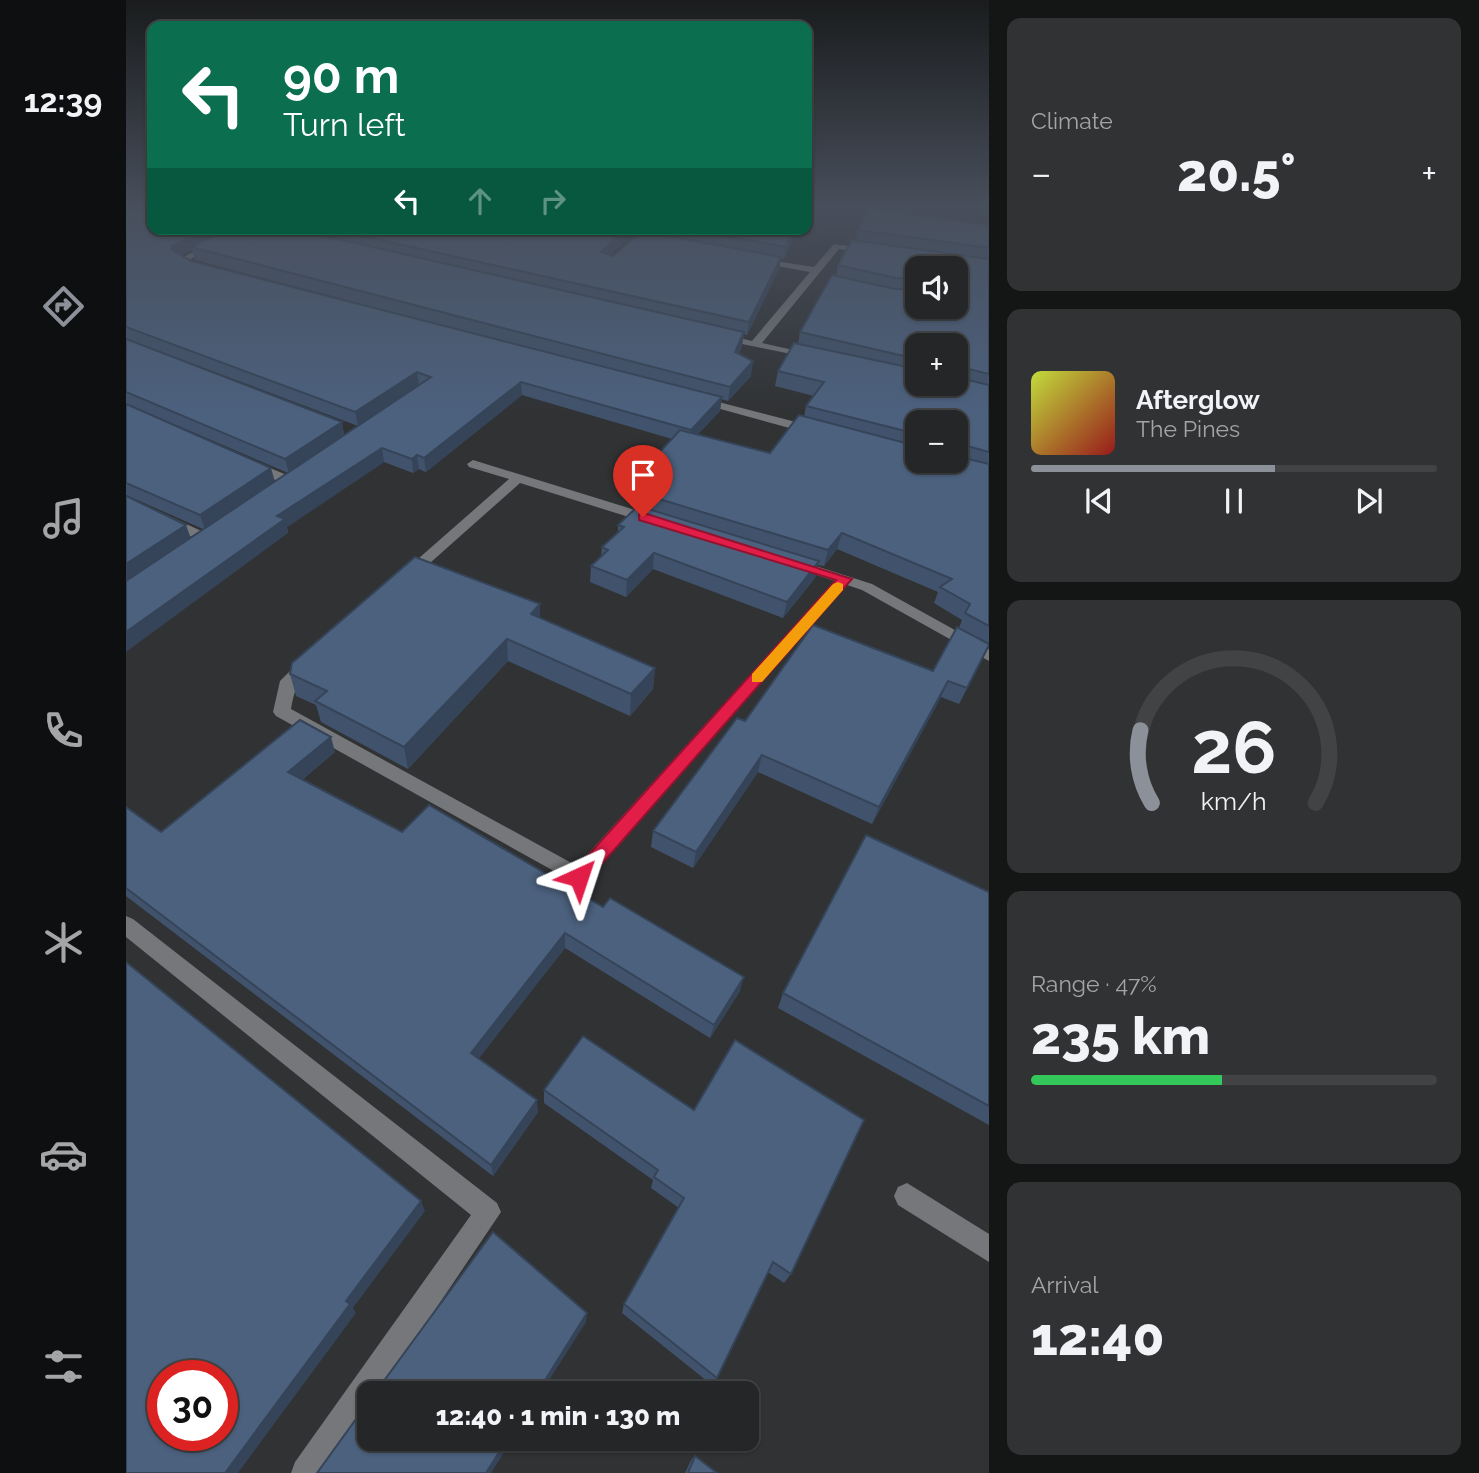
<!DOCTYPE html>
<html lang="en">
<head>
<meta charset="utf-8">
<style>
  :root { --surface:#242627; --page:#303233; --text:#f1f3f6; --muted:#a3a5a7; --line:#414344; --accent:#8c9099 }
  body { margin:0; font-family:Raleway,sans-serif; background:var(--page); color:var(--text); height:100vh; display:flex; flex-direction:column; font-size:26px; white-space:nowrap }
  * { box-sizing:border-box; margin:0 }
  p { font-size:23px; color:var(--muted) }
  .icon { flex:none; width:38px; height:38px; fill:none; stroke:currentColor; stroke-width:2; stroke-linecap:round; stroke-linejoin:round }
  .map { position:relative; flex:1; overflow:hidden }
  .sheet { display:flex; flex-direction:column; gap:18px; padding:18px; background:#141515; width:490px }
  .sheet>* { flex:none }
  .banner { position:absolute; left:21px; top:21px; width:665px; height:214px; border-radius:14px; box-shadow:0 2px 5px #0004,0 0 0 2px var(--line); background:#0b6e4f; color:#fff; overflow:hidden }
  .fabs { position:absolute; left:779px; top:256px; display:grid; gap:14px }
  .fabs a { display:grid; place-items:center; width:63px; height:63px; border-radius:14px; background:var(--surface); box-shadow:0 2px 5px #0004,0 0 0 2px var(--line); font-size:35px }
  .speed { position:absolute; left:21px; top:1360px; display:flex; gap:14px; font-size:35px; font-weight:700; text-align:center }
  .speed>* { display:grid; place-content:center; width:91px; height:91px; border-radius:50%; background:var(--surface); box-shadow:0 2px 5px #0004,0 0 0 2px var(--line); line-height:1 }
  .speed .limit { border:10px solid #d22; background:#fff; color:#111 }
  .pin { position:absolute; display:grid; place-items:center; width:60px; height:60px; color:#fff; margin:-72px -30px; border-radius:50% 50% 50% 0; rotate:-45deg; box-shadow:0 0 7px #0007 }
  .pin .icon { rotate:45deg }
  .me { position:absolute; width:77px; margin:-38px; rotate:42deg; stroke-linejoin:round; filter:drop-shadow(0 0 5px #0008) }
  .turn { display:flex; align-items:center; gap:24px; height:147px; padding:0 21px; font-size:32px }
  .turn .icon { width:91px; height:91px; stroke-width:2.5 }
  .turn b { display:block; font-size:49px; line-height:60px }
  .lanes { display:flex; align-items:center; height:66px; padding:0 21px; background:#0003; justify-content:center; gap:35px; direction:ltr }
  .lanes .off { opacity:.35 }
  .big { font-size:52px; font-weight:800; line-height:1.1 }
  .sheet .card { flex:1; display:flex; flex-direction:column; justify-content:center; gap:10px; min-width:0; padding:0 24px; border-radius:14px; background:var(--page) }
  .sheet .dial { align-items:center; gap:0 }
  .dial svg { height:182px; overflow:visible; fill:none; stroke:var(--line); stroke-width:7; stroke-linecap:round; text-anchor:middle }
  .dial text { fill:var(--text); stroke:none }
  .song { display:flex; align-items:center; gap:21px }
  .cover { width:84px; height:84px; border-radius:10px; background:linear-gradient(135deg,hsl(70 70% 55%),hsl(0 70% 35%)) }
  .played { height:7px; border-radius:4px; background:linear-gradient(90deg,var(--accent) 60%,var(--line) 60%) }
  .keys { display:flex; justify-content:space-around; direction:ltr }
  .heat { display:flex; justify-content:space-between; align-items:center; font-size:38px; direction:ltr }
  .charge { height:10px; border-radius:5px; background:linear-gradient(90deg,#34c759 47%,var(--line) 0) }
  .trip { position:absolute; left:231px; top:1381px; width:402px; height:70px; border-radius:14px; background:var(--surface); box-shadow:0 2px 5px #0004,0 0 0 2px var(--line); font-weight:800; line-height:70px; text-align:center }
  main { display:flex; flex:1; min-height:0 }
  .tab-bar { display:flex; flex-direction:column; width:126px; justify-content:space-around; align-items:center; background:#0e0f10; color:var(--muted) }
  .tab-bar .icon { width:49px; height:49px }
  .tab-bar .selected { color:var(--accent) }
  .tab-bar b { font-size:32px; color:var(--text) }
  .map>svg:first-child { display:block }
  .lines { fill:none; stroke-linecap:round; stroke-linejoin:round }
  .minor { fill:#75777a; fill-rule:evenodd }
  .wall { fill:#41536c; fill-rule:evenodd }
  .shaded-wall { fill:#354458 }
  .building { fill:#4c617e; stroke:#354458; stroke-width:2; fill-rule:evenodd }
  .route { fill:#e11d48; stroke:#92132f; stroke-width:2 }
  .slow { fill:#f59e0b }
</style>
</head>
<body>
<main>
<nav class="tab-bar">
<b>12:39</b>
<svg class="icon selected" aria-label="directions" viewBox="0 0 24 24"><path d="M12 3l9 9-9 9-9-9zM9 14v-3h6M13 9l2 2-2 2"/></svg>
<svg class="icon" aria-label="music" viewBox="0 0 24 24"><path d="M9 18V5l10-2v13"/><circle cx="6" cy="18" r="3"/><circle cx="16" cy="16" r="3"/></svg>
<svg class="icon" aria-label="phone" viewBox="0 0 24 24"><path d="M5 4h4l2 5-3 2q2 4 5 5l2-3 5 2v4C11 20 4 13 5 4z"/></svg>
<svg class="icon" aria-label="climate" viewBox="0 0 24 24"><path d="M12 3v18M4 7l16 10M4 17L20 7"/></svg>
<svg class="icon" aria-label="car" viewBox="0 0 24 24"><path d="M5 17H2v-5l4-1 3-4h7l3 4 3 1v5h-3M9 17h6M6 11h13"/><circle cx="7" cy="17" r="2"/><circle cx="17" cy="17" r="2"/></svg>
<svg class="icon" aria-label="filters" viewBox="0 0 24 24"><path d="M4 7h16M4 17h16"/><circle cx="9" cy="7" r="2"/><circle cx="15" cy="17" r="2"/></svg>
</nav>
<div class="map">
<svg width="863" height="1473" viewBox="0 0 863 1473">
  <rect width="100%" height="100%" fill="#303234"/>
  <g class="lines">
    <g class="minor">
      <path d="M115,229h11l-63,31 12,7v4h-6l-18,-11z"/>
      <path d="M708,244l41,6 -4,3 -32,-4 -77,94 53,12v4l-97,-20 -1,-2 5,-3 30,7 58,-69 -55,-10v-4l59,9z"/>
      <path d="M573,397l120,31 2,3 -6,4 -120,-33v-4z"/>
      <path d="M125,460l43,18 1,3 -6,4 -5,-1 -37,-17 -2,-3z"/>
      <path d="M347,460l185,57 2,3 -2,3h-10l-128,-40 -108,96h-10v-6l107,-94 -40,-12 -2,-3z"/>
      <path d="M0,496l84,39 2,3 -2,3h-10l-74,-36z"/>
      <path d="M668,559l78,25 117,65v12l-127,-71 -15,-5 -261,298 -7,2 -303,-169 -3,-4 7,-31 21,-21h12l2,4c-16,23 -18,13 -24,45l286,157 258,-285 -46,-15v-6z"/>
      <path d="M0,916l7,3 364,284 4,9 -122,181h-10v14l-45,66h-33l4,-11 176,-247 -345,-278z"/>
      <path d="M781,1183l82,51v28l-91,-57 -4,-9 4,-9z"/>
    </g>
  </g>
  <g class="wall">
    <path d="M0,209l26,20h487l-29,26 3,1 37,-23v-4h148l-14,30 -3,-1 -2,11 -32,66 -3,-1 -2,12 -3,8 12,22 -23,25 -7,-2 -1,12 -22,23 72,19 34,-36 2,-11 8,-10 -39,-10 3,-15 20,-27 2,-12 36,-56 2,-11 18,-24 2,-11 131,-5v421l-30,58 -18,-7 -69,127 -114,-52 -65,96 -42,-21 2,-16 92,-110 188,-50 26,-43 3,-8 -28,-17 4,-11 -101,-43 -13,17 -6,-1 -3,13 -32,40 -130,-49 -27,28 -36,-15 1,-16 10,-10 1,-9 16,-15v-7l30,-16 1,-8 -16,-5 1,-16 38,-41 -150,-44 -96,77 -7,-3 -6,4 -29,-11 -97,65 1,6 -98,5 13,-9 -77,-34v-156l216,83 2,13 14,-9 -231,-87h-1zM66,250l3,10 238,63 -242,-62 -10,-6zM791,268l39,38h-39zM791,345h39v38h-39zM1,404l161,69 -14,9zM791,422h39v38h-39z"/>
    <path d="M414,618l115,50 -2,21 -23,27 -122,-55 -100,108 -87,-47 -5,-17 -20,-9 -6,-22z"/>
    <path d="M209,752l-32,27 99,53 338,159 -30,47 -145,-90 -87,111 60,53 -45,64 -367,-280v-89l35,25z"/>
    <path d="M863,892v233l-211,-117 5,-15z"/>
    <path d="M457,1036l208,238 -7,9 -16,-11 -51,106 -5,7 -90,-72 2,-9 55,-96 -28,-20 2,-8 -109,-77v-13z"/>
    <path d="M569,1456l22,17h-32l6,-13z"/>
  </g>
  <g class="shaded-wall">
    <path d="M81,229h27l-43,18 1,3 -16,8 -4,-8v-4z"/>
    <path d="M500,229h13l-39,35 1,-12z"/>
    <path d="M668,229h4l-14,30 2,-12z"/>
    <path d="M655,257l-2,12 -32,66 2,-13z"/>
    <path d="M618,332l-2,14 -9,20 2,-14z"/>
    <path d="M627,361l-2,15 -23,25 2,-14z"/>
    <path d="M291,372l2,14 -61,40 -3,-14z"/>
    <path d="M395,382l1,13 -96,77 -2,-14z"/>
    <path d="M596,397l-2,14 -31,33 2,-14z"/>
    <path d="M216,422l2,14 -55,37 -4,-14z"/>
    <path d="M256,448l2,14 -97,65 1,6 -162,119v-20l151,-116z"/>
    <path d="M291,455l2,14 -6,4 -1,-14z"/>
    <path d="M145,468l4,14 -70,48 -5,-15z"/>
    <path d="M60,525l5,14 -65,44v-19z"/>
    <path d="M716,533l-5,16 -13,17 4,-16z"/>
    <path d="M528,553l-1,16 -27,28 1,-17z"/>
    <path d="M693,561l-4,17 -32,40 4,-16z"/>
    <path d="M414,604v22l-9,-12z"/>
    <path d="M381,639l1,22 -100,108 -4,-22z"/>
    <path d="M529,668l-2,21 -23,27 1,-22z"/>
    <path d="M822,681l-7,16 -69,127 7,-17z"/>
    <path d="M205,737l4,15 -42,35 -5,-15z"/>
    <path d="M636,755l-4,17 -65,96 3,-16z"/>
    <path d="M439,933v15l-92,118 -2,-13z"/>
    <path d="M618,977l-4,14 -30,47 4,-13z"/>
    <path d="M411,1100l1,12 -45,64 -2,-11z"/>
    <path d="M295,1201l4,10 -72,97 3,5 -118,160h-13l121,-172z"/>
    <path d="M461,1313l-1,9 -45,71h-4z"/>
    <path d="M382,1438h5l-22,35h-5z"/>
  </g>
  <g class="building">
    <path d="M0,209h26v20h55l-35,17v4l19,11 531,136 -31,33 -170,-48 -97,76 -7,-3 -5,4 -30,-11 -105,68 8,3 -159,113v-51l305,-204 -14,-5 -62,40 -229,-85z"/>
    <path d="M744,209l119,16v23l-131,-18z"/>
    <path d="M103,229h65l450,103 -9,20 18,9 -23,26 -539,-140z"/>
    <path d="M205,229h295l-25,23 12,4 28,-25 140,26 -32,65z"/>
    <path d="M562,229h106l-8,18z"/>
    <path d="M726,240l137,19v115l-33,-8v-21h-39v14l-117,-27 32,-57 63,14h22v17h39v-38h-39v11l-21,-1 -58,-13z"/>
    <path d="M0,339l216,83 -57,37 -159,-67z"/>
    <path d="M668,343l123,26v14h39v-6l33,8v67l-33,-9v-21h-39v12l-111,-28 18,-24 -46,-11z"/>
    <path d="M0,404l145,64 -71,47 -74,-32z"/>
    <path d="M673,415l118,31v14h39v-4l33,8v162l-24,-13 5,-9 -30,-17 12,-8 -110,-46 -14,17 -179,-54 9,-9 -24,-7 46,-50 90,23z"/>
    <path d="M0,496l60,29 -60,39z"/>
    <path d="M512,506l181,55 -32,41 -133,-49 -27,27 -36,-14 17,-16 -6,-3 22,-20 -6,-2z"/>
    <path d="M289,557l125,47 -9,10 124,54 -24,26 -124,-55 -103,108 -89,-46 12,-10 -37,-17 2,-11z"/>
    <path d="M687,625l120,46 24,-44 32,17v1l-22,43 -19,-7 -69,126 -117,-52 -66,97 -43,-21 84,-113 8,3z"/>
    <path d="M174,720l31,17 -43,35 114,60 27,-27 174,102 7,-9 134,79 -30,48 -149,-92 -94,120 66,47 -46,65 -365,-277v-81l35,25z"/>
    <path d="M740,835l123,57v214l-206,-113z"/>
    <path d="M0,962l295,239 -75,100 4,3 -125,169h-99zM37,1376h59v59h-59z"/>
    <path d="M457,1036l111,74 41,-70 129,80 -73,154 -18,-12 -56,116 -93,-74 60,-106 -30,-21 4,-7 -114,-80z"/>
    <path d="M367,1232l94,81 -50,80h-162z"/>
    <path d="M243,1401v37h139l-22,35h-169z"/>
    <path d="M569,1456l22,17h-29z"/>
  </g>
  <linearGradient id="sky" x2="0" y2="1"><stop stop-color="#1a1c1d"/><stop offset="0.5" stop-color="#484f5c"/><stop offset="1" stop-color="#484f5c" stop-opacity="0"/></linearGradient>
  <rect width="863" height="415" fill="url(#sky)"/>
  <path class="route" d="M513,514h8l205,65 -266,303h-13l-3,-5 3,-5 263,-292 -197,-60z"/>
  <path class="slow" d="M712,582l5,2v6l-81,92h-10v-8l81,-90z"/>
</svg>
<div class="fabs">
<a><svg class="icon" aria-label="sound" viewBox="0 0 24 24"><path d="M4 9h4l5-4v14l-5-4H4zM17 9q2 3 0 6"/></svg></a>
<a>+</a>
<a>−</a>
</div>
<div class="speed"><div class="limit">30</div></div>
<div class="pin" style="left:517px;top:517px;background:#d93025"><svg class="icon" aria-label="arrive" viewBox="0 0 24 24"><path d="M6 21V4h12l-3 4 3 4H6"/></svg></div>
<svg class="me" style="left:453px;top:877px" viewBox="-20 -20 40 40"><path d="M0-17L14 15 0 8-14 15z" fill="#e11d48" stroke="#fff" stroke-width="4"/></svg>
<div class="trip">12:40 · 1 min · 130 m</div>
<div class="banner">
<div class="turn"><svg class="icon" aria-label="left" viewBox="0 0 24 24"><path d="M17 20v-9H6M10 6l-5 5 5 5"/></svg><div><b>90 m</b>Turn left</div></div>
<div class="lanes"><svg class="icon" aria-label="left" viewBox="0 0 24 24"><path d="M17 20v-9H6M10 6l-5 5 5 5"/></svg><svg class="icon off" aria-label="ahead" viewBox="0 0 24 24"><path d="M12 20V5M6 11l6-6 6 6"/></svg><svg class="icon off" aria-label="right" viewBox="0 0 24 24"><path d="M7 20v-9h11M14 6l5 5-5 5"/></svg></div>
</div>
</div>
<section class="sheet">
<div class="card"><p>Climate</p>
<div class="heat"><a>−</a><b class="big">20.5°</b><a>+</a></div>
</div>
<div class="card">
<div class="song"><i class="cover"></i><div><b>Afterglow</b><p>The Pines</p></div></div>
<div class="played"></div>
<div class="keys"><svg class="icon" aria-label="previous" viewBox="0 0 24 24"><path d="M18 5L8 12l10 7zM5 5v14"/></svg><svg class="icon" aria-label="pause" viewBox="0 0 24 24"><path d="M8 5v14M16 5v14"/></svg><svg class="icon" aria-label="next" viewBox="0 0 24 24"><path d="M6 5l10 7-10 7zM19 5v14"/></svg></div>
</div>
<div class="card dial"><svg viewBox="0 0 100 80">
<path d="M14 69A42 42 0 1 1 86 69"/>
<path d="M14 69A42 42 0 0 1 9 37" stroke="#8c9099"/>
<text x="50" y="56" font-size="32" font-weight="700">26</text>
<text x="50" y="72" font-size="11">km/h</text>
</svg></div>
<div class="card"><p>Range · 47%</p><b class="big">235 km</b><div class="charge"></div></div>
<div class="card"><p>Arrival</p><b class="big">12:40</b></div>
</section>
</main>
</body>
</html>
